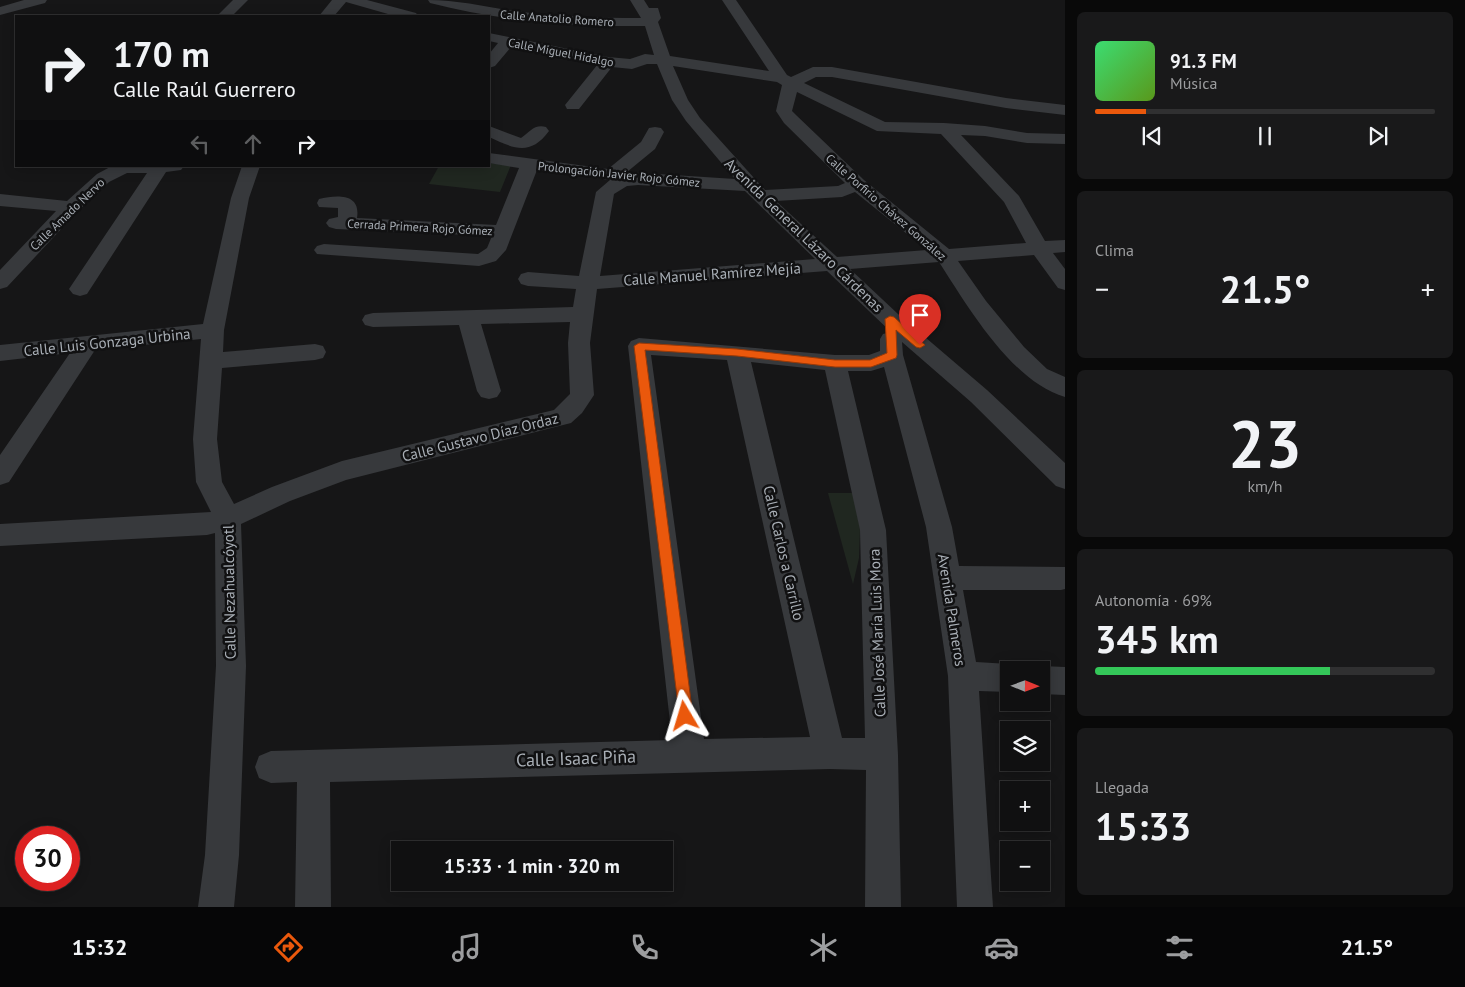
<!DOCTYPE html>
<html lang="es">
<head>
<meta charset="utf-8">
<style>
  :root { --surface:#101011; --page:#19191a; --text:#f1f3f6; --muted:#9c9d9f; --line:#303031; --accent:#ea580c }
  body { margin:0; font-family:"PT Sans",sans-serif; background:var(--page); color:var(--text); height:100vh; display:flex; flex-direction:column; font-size:19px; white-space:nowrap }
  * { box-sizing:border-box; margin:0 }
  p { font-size:16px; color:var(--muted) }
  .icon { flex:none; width:28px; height:28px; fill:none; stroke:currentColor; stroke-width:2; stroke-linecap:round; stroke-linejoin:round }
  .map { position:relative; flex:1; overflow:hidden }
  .drawer { display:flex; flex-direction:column; gap:12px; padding:12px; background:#090909; width:400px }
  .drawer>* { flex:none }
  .guide { position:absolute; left:15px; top:15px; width:475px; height:152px; border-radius:0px; box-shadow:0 2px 12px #0003,0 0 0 1px var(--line); background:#101011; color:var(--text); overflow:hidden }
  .needle { width:32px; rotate:91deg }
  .buttons { position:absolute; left:1000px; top:661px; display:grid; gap:10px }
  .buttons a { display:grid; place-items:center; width:50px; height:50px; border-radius:0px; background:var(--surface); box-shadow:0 2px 12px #0003,0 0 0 1px var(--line); font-size:25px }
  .speed { position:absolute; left:15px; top:826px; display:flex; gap:10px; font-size:25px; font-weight:700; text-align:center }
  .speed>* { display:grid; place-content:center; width:65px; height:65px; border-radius:50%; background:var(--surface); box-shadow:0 2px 12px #0003,0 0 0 1px var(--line); line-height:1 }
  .speed .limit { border:8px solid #d22; background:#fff; color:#111 }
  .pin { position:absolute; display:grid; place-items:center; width:42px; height:42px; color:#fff; margin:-51px -21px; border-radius:50% 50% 50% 0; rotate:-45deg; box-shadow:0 0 5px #0007 }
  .pin .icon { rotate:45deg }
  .me { position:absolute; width:55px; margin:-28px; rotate:353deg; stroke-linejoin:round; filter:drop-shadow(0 0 4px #0008) }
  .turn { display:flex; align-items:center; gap:18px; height:105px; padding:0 15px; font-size:22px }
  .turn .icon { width:65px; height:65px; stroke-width:2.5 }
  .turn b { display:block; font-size:35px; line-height:42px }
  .lanes { display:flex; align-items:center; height:48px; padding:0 15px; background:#0003; justify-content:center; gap:25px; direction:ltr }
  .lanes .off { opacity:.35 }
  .big { font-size:38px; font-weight:800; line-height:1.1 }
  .drawer .tile { flex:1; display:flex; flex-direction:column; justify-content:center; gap:8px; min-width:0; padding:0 18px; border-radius:8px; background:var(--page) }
  .drawer .dial { align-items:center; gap:0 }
  .dial b { font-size:65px; line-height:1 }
  .song { display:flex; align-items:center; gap:15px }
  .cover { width:60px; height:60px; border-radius:8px; background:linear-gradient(135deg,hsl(140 70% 55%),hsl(90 70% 35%)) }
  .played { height:5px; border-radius:2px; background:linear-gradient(90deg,var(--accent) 15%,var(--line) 15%) }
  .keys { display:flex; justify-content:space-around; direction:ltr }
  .heat { display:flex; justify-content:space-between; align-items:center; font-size:28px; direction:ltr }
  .charge { height:8px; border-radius:4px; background:linear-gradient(90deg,#34c759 69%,var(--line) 0) }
  .trip { position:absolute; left:391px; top:841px; width:282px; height:50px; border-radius:0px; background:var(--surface); box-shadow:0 2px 12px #0003,0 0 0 1px var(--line); font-weight:800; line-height:50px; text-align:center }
  .tabs { display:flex; height:80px; justify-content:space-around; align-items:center; background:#060607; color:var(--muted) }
  .tabs .icon { width:35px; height:35px }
  .tabs .selected { color:var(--accent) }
  .tabs b { font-size:22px; color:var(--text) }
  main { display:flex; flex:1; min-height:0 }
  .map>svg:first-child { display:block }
  .green { fill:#202720 }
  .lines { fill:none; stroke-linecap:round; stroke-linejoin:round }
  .minor { fill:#37393c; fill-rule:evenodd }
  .route { fill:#ea580c; stroke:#983908 }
  .labels { text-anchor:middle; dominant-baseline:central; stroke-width:5; stroke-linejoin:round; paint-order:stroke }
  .far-street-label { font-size:12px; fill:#a9afb6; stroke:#111112 }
  .street-label { font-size:15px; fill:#a9afb6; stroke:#111112 }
  .near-street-label { font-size:18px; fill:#a9afb6; stroke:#111112 }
</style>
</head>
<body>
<main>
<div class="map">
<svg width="1065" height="907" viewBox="0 0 1065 907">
  <rect width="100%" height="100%" fill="#161617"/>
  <g class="green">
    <path d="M489,163l22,2 -11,27 -71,-8 10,-18h50z"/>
    <path d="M828,493h25l7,36 -1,29 -6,26z"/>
  </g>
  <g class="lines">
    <g class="minor">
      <path d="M24,0h23l-2,3 -45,12v-8z"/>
      <path d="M233,0h15l-16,16h-15z"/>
      <path d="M332,0h35l49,13 2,3h-23l-49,-14 -12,14h-15z"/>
      <path d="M428,0c30,0 58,7 87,11 42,6 84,7 126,7l-11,-18h14l5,8h9l3,10 -3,4 12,34 99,15 -47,-71h14l51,75 4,2 22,-10h19l174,31 59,7v10l-59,-7 -174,-31h-16l-12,6 81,39 59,1 41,3 42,7 38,1v10l-38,-1 -42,-7 -24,-1 58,61 26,45 20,-1v12l-12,1 12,16v21l-7,-2 -24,-33 -76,6 28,40 38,46 23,22 18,8v20c-53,-15 -97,-90 -126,-135l-89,7 48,45 89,76 78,73v26l-9,-3 -85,-84 -69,-60 1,13 49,172 7,39 106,1v22l-4,1h-98l13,72 33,2 12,6h-12v22l-30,-1 14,216h-36l-9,-231 -22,-149 -42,-160 -13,4h-23l38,159 12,225 3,152h-36l1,-137 -36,-1 -500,13 1,125h-36l2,-125 -26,1 -12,-5 -4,-11 4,-11 12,-5 401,-11 -44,-394 3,-5 8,-3 196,17h34l11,-4v-12l3,-5 8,-2 -64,-61 -230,18 -7,54 4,52 -12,18 -11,10 -225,57 -56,21 -49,23 5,142 -7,189 -5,52h-36l7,-52 11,-189 -1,-133 -8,2 -207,11v-22l211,-12 -15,-30 -3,-43 8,-100 -106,11 -86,132 -9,3v-30l70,-102 -70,8v-16l203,-21 28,-126 11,-32h18l-11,32 -25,132 -1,22 92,-8 8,2 3,6 -3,6 -8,2 -93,8 -5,71 5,43 12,22 38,-17 70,-26 212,-51 16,-16 -2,-51 2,-21 -89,2 20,67 -4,6 -8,2 -8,-2 -4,-6 -18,-66 -86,2 -8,-2 -3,-5 3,-5 8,-2 200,-6 3,-18 -48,-3 -7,-2 -3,-5 3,-5 7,-2 51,4 17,-84 14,-12 -73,-10 -31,80 -10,11 -17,5 -162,-12 -3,-4 3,-4 7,-2 154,10 9,-6 5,-12 -156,-7 -7,-2 -3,-4 3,-4 9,-2v-9l-19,-1 -2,-4 2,-4c18,-4 42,-6 38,19l139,7 23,-57 -30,-5v-10l119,16 33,-27 8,-14 6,-1 6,1 3,4 -9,17 -28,23 108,7 -49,-58 -14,-21 -15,-36h-10l-15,5 -20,-2 -33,42h-12l-2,-4 33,-41 -86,-18 -17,20 -6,2v-14l9,-11 -9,-2v-8l119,24 22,2 15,-5 9,1 -9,-29c-73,1 -144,-5 -215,-23zM673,66l104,16 5,3 -6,26 8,12 61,60 -7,3 -73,4 -65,-72 -12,-18zM797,92l80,39 64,3 63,68 22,41 -77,6 -85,-69 -68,-65 -4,-4zM638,185l107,6 70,68 -215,17 14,-82 13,-8zM855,192l72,58 -90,7 -61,-56 66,-4zM651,355l76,5 83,377 -106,2zM751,362l74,8 35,160 5,208h-23z"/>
      <path d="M489,126l32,12c9,-6 13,-14 25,-11l3,4c-19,26 -36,17 -60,6z"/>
      <path d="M112,166h72l-3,4 -15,2 -79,122 -7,2 -7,-2 -4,-5 78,-116h-20l-18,9 -31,29 -71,76 -7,2v-19l56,-59 -56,-5v-12l67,7 30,-27z"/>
      <path d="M1041,666l24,1v28l-24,-1v-24h-11z"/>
    </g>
  </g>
  <path class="route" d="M890,316l4,1 31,28 -5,3 -4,-1 -20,-17 1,25 -1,3 -25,9h-36l-98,-11 -92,-6 48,366 -3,5 -5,2 -5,-2 -46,-375 5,-3 98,6 98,11h35l17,-7 -2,-34z"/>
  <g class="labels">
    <g class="far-street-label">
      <text transform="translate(557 18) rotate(4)">Calle Anatolio Romero</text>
      <text transform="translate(561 52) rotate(11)">Calle Miguel Hidalgo</text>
      <text transform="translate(619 174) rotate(6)">Prolongación Javier Rojo Gómez</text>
      <text transform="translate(886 207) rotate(41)">Calle Porfirio Chávez González</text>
      <text transform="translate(67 214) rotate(-44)">Calle Amado Nervo</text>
      <text transform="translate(420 227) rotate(3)">Cerrada Primera Rojo Gómez</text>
    </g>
    <g class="street-label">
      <text transform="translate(804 235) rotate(44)">Avenida General Lázaro Cárdenas</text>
      <text transform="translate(712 274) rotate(-4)">Calle Manuel Ramírez Mejía</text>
      <text transform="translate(107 342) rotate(-6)">Calle Luis Gonzaga Urbina</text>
      <text transform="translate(480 437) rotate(-14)">Calle Gustavo Díaz Ordaz</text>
      <text transform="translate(784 553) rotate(77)">Calle Carlos a Carrillo</text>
      <text transform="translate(229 592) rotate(-91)">Calle Nezahualcóyotl</text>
      <text transform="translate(952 610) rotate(81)">Avenida Palmeros</text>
      <text transform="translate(877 633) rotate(-92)">Calle José María Luis Mora</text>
    </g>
    <g class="near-street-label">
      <text transform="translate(576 758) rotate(-2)">Calle Isaac Piña</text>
    </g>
  </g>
</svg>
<div class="buttons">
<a><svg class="needle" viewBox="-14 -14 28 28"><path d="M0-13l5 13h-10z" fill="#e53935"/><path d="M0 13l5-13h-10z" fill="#9c9d9f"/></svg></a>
<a><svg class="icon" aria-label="layers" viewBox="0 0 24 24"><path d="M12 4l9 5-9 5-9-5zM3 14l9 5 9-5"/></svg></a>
<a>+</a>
<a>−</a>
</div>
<div class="speed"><div class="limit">30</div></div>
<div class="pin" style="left:920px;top:345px;background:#d93025"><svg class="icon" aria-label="arrive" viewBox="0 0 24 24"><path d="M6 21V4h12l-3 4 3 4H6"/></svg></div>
<svg class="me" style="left:685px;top:716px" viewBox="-20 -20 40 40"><path d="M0-17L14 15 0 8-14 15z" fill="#ea580c" stroke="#fff" stroke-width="4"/></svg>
<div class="trip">15:33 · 1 min · 320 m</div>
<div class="guide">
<div class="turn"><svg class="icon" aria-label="right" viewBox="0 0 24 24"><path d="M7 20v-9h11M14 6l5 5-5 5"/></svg><div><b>170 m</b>Calle Raúl Guerrero</div></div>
<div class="lanes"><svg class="icon off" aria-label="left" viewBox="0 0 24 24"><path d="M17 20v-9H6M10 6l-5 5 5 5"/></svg><svg class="icon off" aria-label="ahead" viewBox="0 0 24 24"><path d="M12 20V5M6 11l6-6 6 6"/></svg><svg class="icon" aria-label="right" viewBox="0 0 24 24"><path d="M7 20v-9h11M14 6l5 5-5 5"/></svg></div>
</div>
</div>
<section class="drawer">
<div class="tile">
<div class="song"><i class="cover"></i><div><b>91.3 FM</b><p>Música</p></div></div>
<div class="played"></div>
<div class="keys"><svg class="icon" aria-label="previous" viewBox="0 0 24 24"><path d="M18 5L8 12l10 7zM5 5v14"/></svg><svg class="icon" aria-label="pause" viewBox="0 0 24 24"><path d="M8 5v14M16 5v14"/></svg><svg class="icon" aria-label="next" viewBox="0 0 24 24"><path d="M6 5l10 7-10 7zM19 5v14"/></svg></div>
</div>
<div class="tile"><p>Clima</p>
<div class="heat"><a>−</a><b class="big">21.5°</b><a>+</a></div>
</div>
<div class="tile dial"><b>23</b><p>km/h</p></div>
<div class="tile"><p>Autonomía · 69%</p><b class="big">345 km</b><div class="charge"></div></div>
<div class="tile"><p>Llegada</p><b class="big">15:33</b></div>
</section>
</main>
<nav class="tabs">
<b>15:32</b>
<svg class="icon selected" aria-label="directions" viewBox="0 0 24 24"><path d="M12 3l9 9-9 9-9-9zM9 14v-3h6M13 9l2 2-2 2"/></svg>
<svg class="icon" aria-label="music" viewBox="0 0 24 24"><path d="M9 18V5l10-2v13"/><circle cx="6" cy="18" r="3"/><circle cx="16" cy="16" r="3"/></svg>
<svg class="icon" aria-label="phone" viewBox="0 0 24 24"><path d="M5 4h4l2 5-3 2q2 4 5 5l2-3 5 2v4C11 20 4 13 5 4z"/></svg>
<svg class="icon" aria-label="climate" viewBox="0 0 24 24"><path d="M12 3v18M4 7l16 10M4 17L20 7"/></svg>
<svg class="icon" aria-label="car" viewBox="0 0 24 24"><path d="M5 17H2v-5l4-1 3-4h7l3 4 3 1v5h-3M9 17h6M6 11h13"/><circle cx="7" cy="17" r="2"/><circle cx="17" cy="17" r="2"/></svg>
<svg class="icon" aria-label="filters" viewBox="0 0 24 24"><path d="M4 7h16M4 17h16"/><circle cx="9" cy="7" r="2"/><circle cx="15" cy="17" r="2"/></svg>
<b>21.5°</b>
</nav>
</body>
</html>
